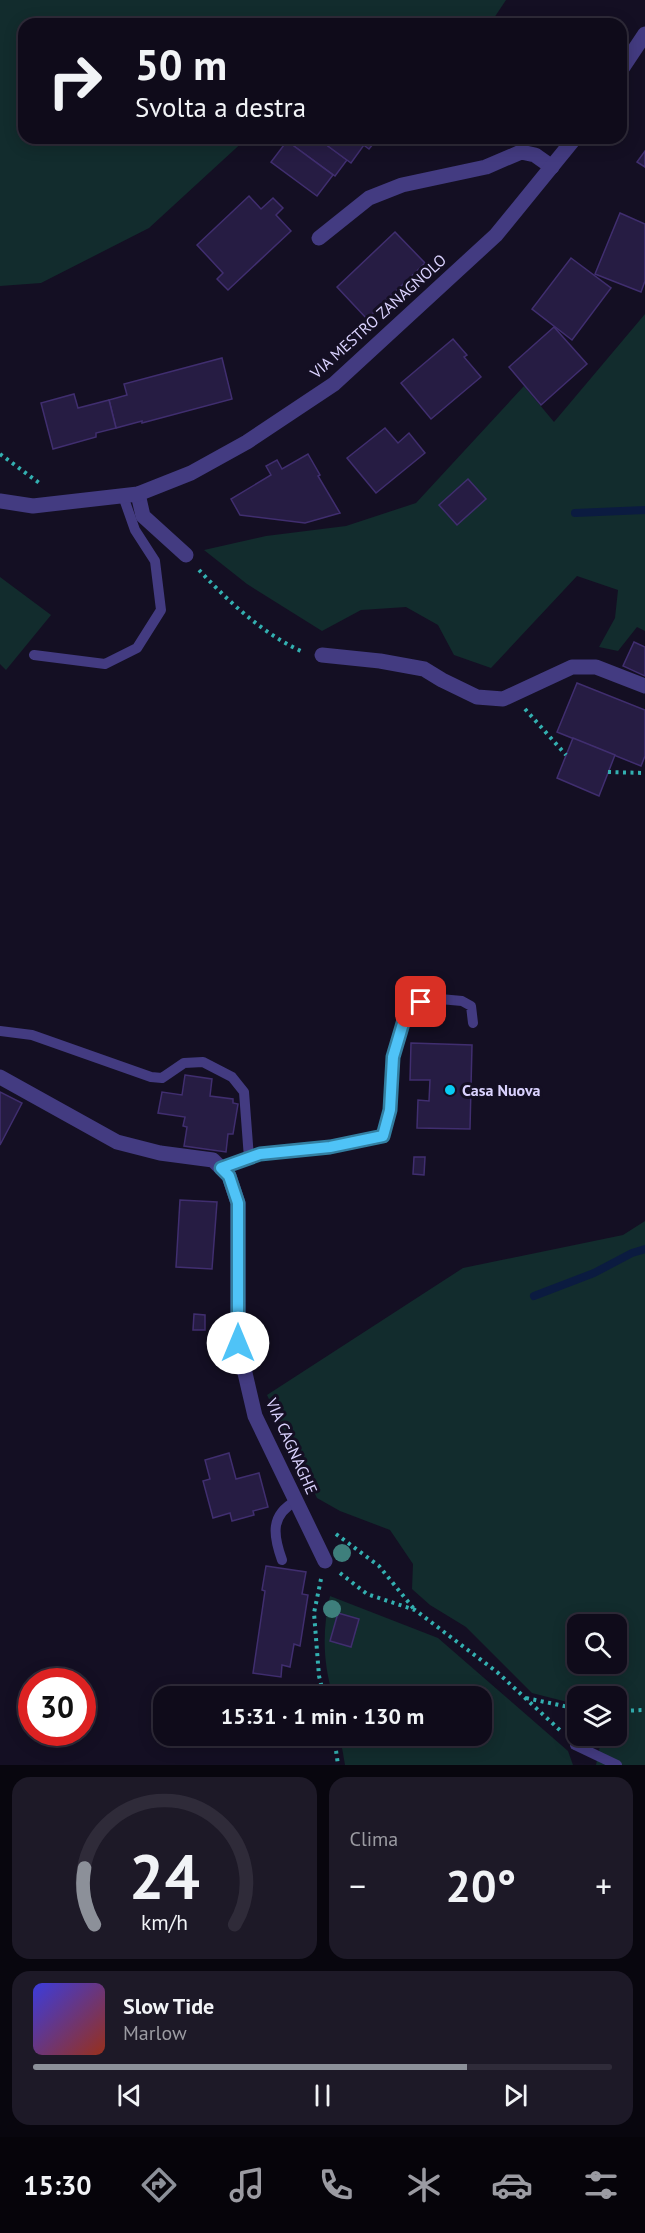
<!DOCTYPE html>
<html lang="it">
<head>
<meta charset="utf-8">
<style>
  :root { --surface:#0f0b1a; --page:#1d1927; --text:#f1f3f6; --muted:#9b9ba2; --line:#2f2b39; --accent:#8c9099 }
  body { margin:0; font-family:"PT Sans",sans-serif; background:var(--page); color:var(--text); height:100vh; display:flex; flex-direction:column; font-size:22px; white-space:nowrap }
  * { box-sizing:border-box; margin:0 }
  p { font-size:20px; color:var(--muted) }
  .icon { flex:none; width:33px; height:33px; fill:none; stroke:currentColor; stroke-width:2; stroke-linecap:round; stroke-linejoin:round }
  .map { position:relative; height:1765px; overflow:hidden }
  .drawer { display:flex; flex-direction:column; gap:12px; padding:12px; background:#08060e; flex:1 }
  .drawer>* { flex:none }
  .top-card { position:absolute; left:18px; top:18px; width:609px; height:126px; border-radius:18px; box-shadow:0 3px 15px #0003,0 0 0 2px var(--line); background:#0f0b1a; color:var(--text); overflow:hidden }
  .fabs { position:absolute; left:567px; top:1614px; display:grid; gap:12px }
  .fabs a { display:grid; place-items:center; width:60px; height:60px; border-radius:12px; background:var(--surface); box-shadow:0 3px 15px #0003,0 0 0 2px var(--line); font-size:30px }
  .speed { position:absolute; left:18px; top:1668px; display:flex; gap:12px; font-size:30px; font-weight:700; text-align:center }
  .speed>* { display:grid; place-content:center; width:78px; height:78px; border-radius:50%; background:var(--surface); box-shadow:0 3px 15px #0003,0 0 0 2px var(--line); line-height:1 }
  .speed .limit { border:9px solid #d22; background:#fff; color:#111 }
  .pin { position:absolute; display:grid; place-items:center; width:51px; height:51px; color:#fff; margin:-26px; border-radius:12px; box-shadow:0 3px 9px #0006 }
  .me { position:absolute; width:66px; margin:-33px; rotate:0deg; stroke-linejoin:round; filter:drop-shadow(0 0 4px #0008) }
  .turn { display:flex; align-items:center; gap:21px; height:126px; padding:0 18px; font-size:27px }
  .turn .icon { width:78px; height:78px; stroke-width:2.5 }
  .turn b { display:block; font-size:42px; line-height:51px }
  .big { font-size:45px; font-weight:700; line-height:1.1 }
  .drawer .card { flex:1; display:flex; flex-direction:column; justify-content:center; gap:9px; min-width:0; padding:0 21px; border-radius:18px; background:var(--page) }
  .drawer .dial { align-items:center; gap:0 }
  .dial svg { height:156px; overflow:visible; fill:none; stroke:var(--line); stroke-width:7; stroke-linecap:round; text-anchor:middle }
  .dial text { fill:var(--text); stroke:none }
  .song { display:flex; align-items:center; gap:18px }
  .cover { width:72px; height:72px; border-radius:9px; background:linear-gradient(135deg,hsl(240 70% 55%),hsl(10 70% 35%)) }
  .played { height:6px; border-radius:3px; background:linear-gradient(90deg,var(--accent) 75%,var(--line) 75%) }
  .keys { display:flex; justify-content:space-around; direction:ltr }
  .heat { display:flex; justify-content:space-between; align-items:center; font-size:33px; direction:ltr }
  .drawer .tiles { flex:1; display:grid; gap:12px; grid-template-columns:1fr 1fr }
  .card:last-child { grid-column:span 2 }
  .trip { position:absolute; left:153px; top:1686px; width:339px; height:60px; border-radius:18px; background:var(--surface); box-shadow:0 3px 15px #0003,0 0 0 2px var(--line); font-weight:700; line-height:60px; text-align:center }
  .tabs { display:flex; height:96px; justify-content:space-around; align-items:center; background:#06040a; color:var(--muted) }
  .tabs .icon { width:42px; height:42px }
  .tabs .on { color:var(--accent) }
  .tabs b { font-size:27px; color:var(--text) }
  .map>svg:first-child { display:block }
  .green { fill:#122c2d; fill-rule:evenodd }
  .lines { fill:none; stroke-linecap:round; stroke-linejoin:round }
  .stream { stroke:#0b1b40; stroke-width:8 }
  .building { fill:#261c43; stroke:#402e6f; stroke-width:1.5 }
  .path { stroke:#33b0b1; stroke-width:4; stroke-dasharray:3 4.5; stroke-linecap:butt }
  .service { stroke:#433b81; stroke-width:10 }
  .minor { stroke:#433b81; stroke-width:15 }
  .tree { fill:#3e7f7c }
  .route-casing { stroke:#337fa1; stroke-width:15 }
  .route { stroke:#4fc3f7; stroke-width:10 }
  .poi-dot { fill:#08ccf4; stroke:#140f23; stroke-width:2 }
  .labels { text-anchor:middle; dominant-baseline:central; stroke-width:6; stroke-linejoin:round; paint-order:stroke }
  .street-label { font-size:16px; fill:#dad2fe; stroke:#140f23 }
  .poi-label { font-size:16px; font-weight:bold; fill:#dad2fe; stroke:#140f23; text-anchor:start }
</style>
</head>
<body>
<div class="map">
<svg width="645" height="1765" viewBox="0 0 645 1765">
  <rect width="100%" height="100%" fill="#140f23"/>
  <g class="green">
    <path d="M0,0h506l-16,24h-466v114h223l-98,90 -108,55 -41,3z"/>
    <path d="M645,314v317l-8,-4 -19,24 -19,-4 16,-29 3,-28 -41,-14 -86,92 -37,-13 -16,-30 -32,-18 -45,3 -39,21 -75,-47 -43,-34 62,-14 80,-10 70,-23 108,-117 30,36z"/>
    <path d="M0,577l51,38 -45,55 -6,-6z"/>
    <path d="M645,1221v544h-49l6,-29h14v-40h-38l-1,11 -2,-3 -43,-11 -66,-66 -36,-22 -18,-16 1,-25 -23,-34 -50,-19 -23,-13 -50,-103 196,-127 160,-33zM578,1624h38v40h-38z"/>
    <path d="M330,1596l108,42 130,113 5,14h-228l-5,-29h142v-40h-149c-10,-33 -11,-65 -3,-100z"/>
  </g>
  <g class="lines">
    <g class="stream">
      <path d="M575,513l70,-3"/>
      <path d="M534,1296l60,-23 38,-20 13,-4"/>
    </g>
  </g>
  <g class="building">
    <path d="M300,138h17l30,22 -12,16 -41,-30z"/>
    <path d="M317,138h37l10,7 -13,18z"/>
    <path d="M354,138h24l-9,11z"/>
    <path d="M287,141l46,34 -16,21 -46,-34z"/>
    <path d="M645,151v16l-8,-5z"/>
    <path d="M249,196l12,13 12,-11 10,10 -7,7 15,16 -63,59 -11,-11 6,-6 -26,-28z"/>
    <path d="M620,213l25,11v57l-4,11 -46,-18z"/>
    <path d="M395,232l30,31 -58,56 -30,-32z"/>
    <path d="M571,258l40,30 -39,52 -40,-31z"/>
    <path d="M554,327l33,37 -46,41 -32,-38z"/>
    <path d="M453,339l14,16 -3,2 17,20 -50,42 -30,-36z"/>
    <path d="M222,358l10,41 -90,24v-2l-26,7 -7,-28 18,-5 -3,-11z"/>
    <path d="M74,394l4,14 31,-8 7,28 -20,5v4l-43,12 -12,-46z"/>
    <path d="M385,428l13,15 11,-10 16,20 -49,40 -29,-35z"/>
    <path d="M308,454l12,21 -2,1 22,37 -35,10 -65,-8 -9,-16 40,-24 -5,-9 11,-6 5,9z"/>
    <path d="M468,479l18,20 -29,26 -18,-20z"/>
    <path d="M634,642l11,5v29l-22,-10z"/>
    <path d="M577,683l68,27v46l-4,10 -84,-34z"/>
    <path d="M573,738l42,17 -16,41 -42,-18z"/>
    <path d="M411,1043l61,2 -2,84 -53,-1 1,-28 11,1 1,-21h-20z"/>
    <path d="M185,1075l27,4 -2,17 23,3v4l5,1 -5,30h-5l-2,18 -42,-6 3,-19 -4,-1 2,-9 -27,-4 4,-21 20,3z"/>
    <path d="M0,1092l22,11 -22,42z"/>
    <path d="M414,1157h11l-1,18 -11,-1z"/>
    <path d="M180,1200l37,2 -5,67 -36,-2z"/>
    <path d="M194,1314l11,1v15h-12z"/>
    <path d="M229,1453l7,26 23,-6 9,34 -15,4 1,4 -22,6 -2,-8 -17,5 -10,-37 7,-2 -5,-19z"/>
    <path d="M266,1566l40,6 -4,22 6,1 -8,51 -6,-2 -4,23 -8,-2 -1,12 -28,-4 12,-82 -3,-1z"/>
    <path d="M338,1613l21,6 -8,28 -21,-6z"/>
  </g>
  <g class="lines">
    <g class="path">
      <path d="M0,454l42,31"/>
      <path d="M199,570c30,32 64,64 104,82"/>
      <path d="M525,709l41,46"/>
      <path d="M608,772l37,1"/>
      <path d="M336,1534l43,32 35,43"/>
      <path d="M340,1573l27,21 48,16 82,62 66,61"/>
      <path d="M321,1579l-7,34 5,63 5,20"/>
      <path d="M526,1698l52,11"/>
      <path d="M616,1711l29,-1"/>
      <path d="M334,1736l4,29"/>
    </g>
    <g class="service">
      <path d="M34,655l71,9 32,-16 24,-38 -6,-49 -20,-31 -12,-34"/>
      <path d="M0,1031l32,4 119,42 11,1 22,-15 19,-1 29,15 12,15 5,66"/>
      <path d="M221,1168l39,-14 70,-7 53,-11 7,-26 3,-53 11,-37 17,-18 19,-3 22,2 9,5 2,17"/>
      <path d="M282,1560c-9,-25 -12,-45 14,-59"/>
      <path d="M575,1745l42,20"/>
    </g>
    <g class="minor">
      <path d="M621,70l24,-36"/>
      <path d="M319,238l50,-40 33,-13 84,-18 35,-15 14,3 17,12"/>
      <path d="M138,494l5,22 43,39"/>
      <path d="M0,501l33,5 105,-12 53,-21 56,-31 87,-58 162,-149 79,-97"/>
      <path d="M322,655l58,6 44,8 18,11 35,17 26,2 69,-32h24l49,19"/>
      <path d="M0,1077l117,65 43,11 53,7 16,16 9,27v140l17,73 70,145"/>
    </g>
  </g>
  <g class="tree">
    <circle cx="342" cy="1553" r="9"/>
    <circle cx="332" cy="1609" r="9"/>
  </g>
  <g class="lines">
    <defs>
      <path id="route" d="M238,1343v-140l-9,-27 -8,-8 39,-14 70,-7 53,-11 7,-26 3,-53 11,-37 17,-18"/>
    </defs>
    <use href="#route" class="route-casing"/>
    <use href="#route" class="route"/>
  </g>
  <circle class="poi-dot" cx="450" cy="1090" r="6"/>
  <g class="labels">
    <g class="street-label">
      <text transform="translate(378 316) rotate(-42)">VIA MESTRO ZANAGNOLO</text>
      <text transform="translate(292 1446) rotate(66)">VIA CAGNAGHE</text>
    </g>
    <g class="poi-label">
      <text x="462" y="1090">Casa Nuova</text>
    </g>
  </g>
</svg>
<div class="fabs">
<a><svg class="icon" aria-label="search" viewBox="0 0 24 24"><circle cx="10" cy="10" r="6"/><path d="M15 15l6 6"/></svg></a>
<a><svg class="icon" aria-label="layers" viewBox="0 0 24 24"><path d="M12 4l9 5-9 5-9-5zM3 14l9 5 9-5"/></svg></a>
</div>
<div class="speed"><div class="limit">30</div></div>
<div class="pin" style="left:421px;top:1002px;background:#d93025"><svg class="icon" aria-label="arrive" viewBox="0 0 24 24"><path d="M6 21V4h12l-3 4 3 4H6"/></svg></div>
<svg class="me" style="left:238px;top:1343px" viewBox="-20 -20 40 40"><circle r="19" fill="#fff"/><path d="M0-13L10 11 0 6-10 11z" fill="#4fc3f7"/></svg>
<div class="trip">15:31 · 1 min · 130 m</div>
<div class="top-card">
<div class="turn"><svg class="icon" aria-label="right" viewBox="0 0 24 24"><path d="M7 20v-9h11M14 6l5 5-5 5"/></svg><div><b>50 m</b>Svolta a destra</div></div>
</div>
</div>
<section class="drawer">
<div class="tiles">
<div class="card dial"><svg viewBox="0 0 100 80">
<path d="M14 69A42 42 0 1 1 86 69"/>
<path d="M14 69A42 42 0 0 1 9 40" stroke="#8c9099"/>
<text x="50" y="56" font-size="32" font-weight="700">24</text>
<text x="50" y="72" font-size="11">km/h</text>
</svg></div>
<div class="card"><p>Clima</p>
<div class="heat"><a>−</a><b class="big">20°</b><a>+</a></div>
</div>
<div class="card">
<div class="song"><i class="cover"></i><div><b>Slow Tide</b><p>Marlow</p></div></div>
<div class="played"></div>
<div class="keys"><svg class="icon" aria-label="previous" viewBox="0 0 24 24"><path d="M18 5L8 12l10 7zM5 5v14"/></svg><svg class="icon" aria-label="pause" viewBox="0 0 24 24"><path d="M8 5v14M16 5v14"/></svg><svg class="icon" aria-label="next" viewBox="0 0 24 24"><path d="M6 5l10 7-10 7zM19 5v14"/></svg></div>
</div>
</div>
</section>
<nav class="tabs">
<b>15:30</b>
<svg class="icon on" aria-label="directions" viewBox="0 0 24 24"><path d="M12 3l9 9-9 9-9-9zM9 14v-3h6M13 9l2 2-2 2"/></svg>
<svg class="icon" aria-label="music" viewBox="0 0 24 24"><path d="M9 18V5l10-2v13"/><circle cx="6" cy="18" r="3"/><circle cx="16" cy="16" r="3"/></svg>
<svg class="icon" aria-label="phone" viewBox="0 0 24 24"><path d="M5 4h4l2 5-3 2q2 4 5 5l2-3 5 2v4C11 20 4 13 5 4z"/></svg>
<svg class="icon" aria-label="climate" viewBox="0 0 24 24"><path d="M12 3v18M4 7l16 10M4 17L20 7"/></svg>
<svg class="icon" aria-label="car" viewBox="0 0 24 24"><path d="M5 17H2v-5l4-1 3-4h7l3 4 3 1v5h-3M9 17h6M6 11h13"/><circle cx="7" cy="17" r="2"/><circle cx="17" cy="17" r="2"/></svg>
<svg class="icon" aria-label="filters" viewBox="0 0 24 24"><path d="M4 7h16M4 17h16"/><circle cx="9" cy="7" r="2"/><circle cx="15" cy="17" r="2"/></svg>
</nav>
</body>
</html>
